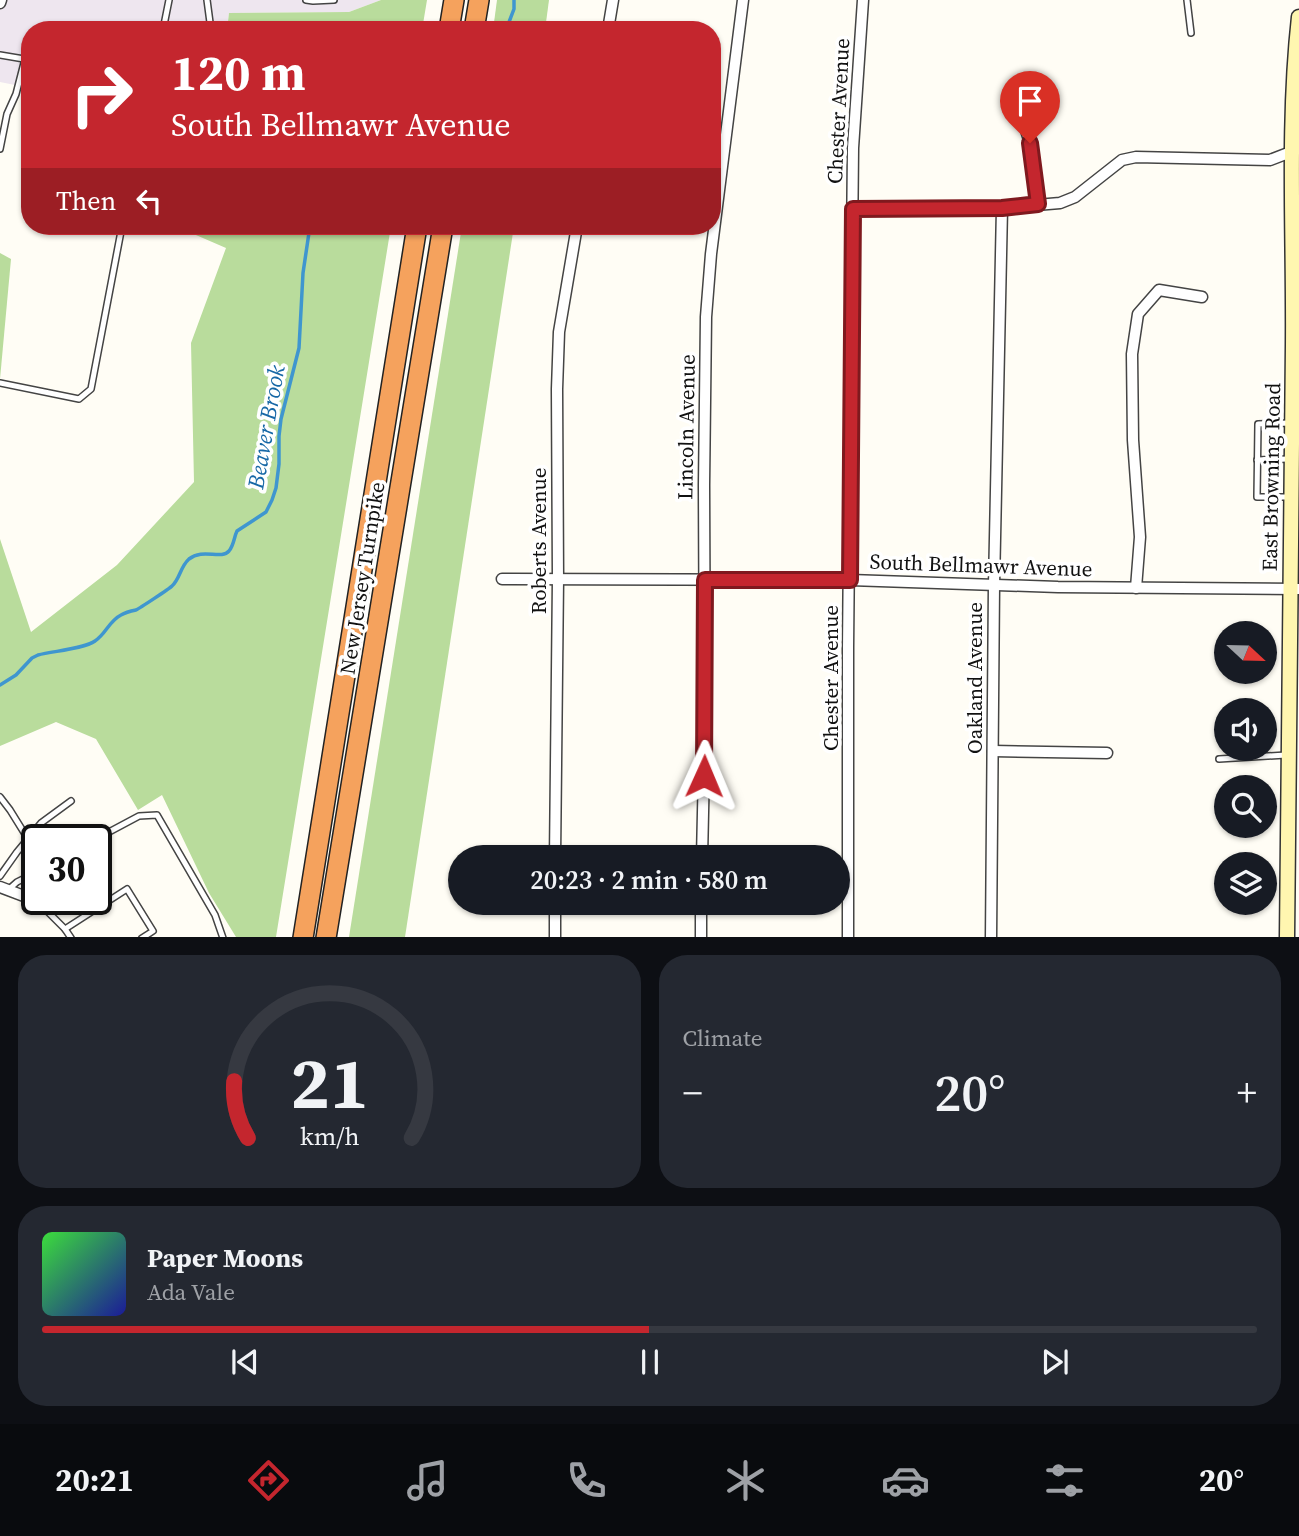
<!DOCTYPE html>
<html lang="en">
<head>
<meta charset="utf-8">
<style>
  :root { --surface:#171b24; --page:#242831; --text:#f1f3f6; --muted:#9ea1a6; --line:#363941; --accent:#c4262e }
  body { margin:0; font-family:"Source Serif 4",serif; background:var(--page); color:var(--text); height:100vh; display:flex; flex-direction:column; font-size:26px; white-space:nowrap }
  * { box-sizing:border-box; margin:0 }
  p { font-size:23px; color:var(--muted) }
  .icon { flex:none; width:38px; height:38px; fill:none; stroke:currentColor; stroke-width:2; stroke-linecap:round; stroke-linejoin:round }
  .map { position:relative; height:937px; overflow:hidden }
  .drawer { display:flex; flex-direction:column; gap:18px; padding:18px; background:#0d0f14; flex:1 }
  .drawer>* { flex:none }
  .hud { position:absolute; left:21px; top:21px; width:700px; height:214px; border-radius:28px; box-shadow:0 2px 5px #0004; background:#c4262e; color:#fff; overflow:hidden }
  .needle { width:46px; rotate:112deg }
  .fabs { position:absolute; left:1214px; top:621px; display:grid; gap:14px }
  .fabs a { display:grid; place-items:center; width:63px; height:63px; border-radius:50%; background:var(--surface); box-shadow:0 2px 5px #0004; font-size:35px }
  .speed { position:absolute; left:21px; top:824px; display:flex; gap:14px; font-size:35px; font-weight:700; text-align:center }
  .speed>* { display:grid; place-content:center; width:91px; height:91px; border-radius:50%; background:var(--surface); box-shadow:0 2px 5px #0004; line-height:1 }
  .speed .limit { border:4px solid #111; border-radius:10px; background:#fff; color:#111 }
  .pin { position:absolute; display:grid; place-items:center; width:60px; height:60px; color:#fff; margin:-72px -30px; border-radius:50% 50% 50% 0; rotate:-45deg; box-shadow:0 0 7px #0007 }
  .pin .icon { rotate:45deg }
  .me { position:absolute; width:77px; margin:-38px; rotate:1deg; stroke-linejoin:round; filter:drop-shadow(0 0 5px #0008) }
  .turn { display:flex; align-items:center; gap:24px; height:147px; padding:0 35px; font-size:32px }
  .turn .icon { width:91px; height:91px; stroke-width:2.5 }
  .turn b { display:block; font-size:49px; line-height:60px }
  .then { display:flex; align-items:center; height:66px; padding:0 35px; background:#0003; gap:14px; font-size:26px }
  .big { font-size:52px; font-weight:600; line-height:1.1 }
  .drawer .card { flex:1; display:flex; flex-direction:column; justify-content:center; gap:10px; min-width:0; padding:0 24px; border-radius:28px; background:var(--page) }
  .drawer .dial { align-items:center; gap:0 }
  .dial svg { height:182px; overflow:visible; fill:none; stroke:var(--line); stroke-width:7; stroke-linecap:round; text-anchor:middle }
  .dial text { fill:var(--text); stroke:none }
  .song { display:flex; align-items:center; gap:21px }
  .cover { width:84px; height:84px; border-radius:10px; background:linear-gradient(135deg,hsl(120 70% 55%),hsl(240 70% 35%)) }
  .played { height:7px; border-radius:4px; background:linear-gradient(90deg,var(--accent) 50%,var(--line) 50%) }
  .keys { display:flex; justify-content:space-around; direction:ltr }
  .heat { display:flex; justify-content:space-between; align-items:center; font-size:38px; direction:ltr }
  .drawer .tiles { flex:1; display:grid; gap:18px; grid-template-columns:1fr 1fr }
  .card:last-child { grid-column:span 2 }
  .trip { position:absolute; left:448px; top:845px; width:402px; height:70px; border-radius:35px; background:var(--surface); box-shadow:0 2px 5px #0004; font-weight:600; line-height:70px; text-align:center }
  .tab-bar { display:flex; height:112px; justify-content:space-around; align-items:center; background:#090b0e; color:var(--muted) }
  .tab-bar .icon { width:49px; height:49px }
  .tab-bar .selected { color:var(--accent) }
  .tab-bar b { font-size:32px; color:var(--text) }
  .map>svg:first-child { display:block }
  .industrial { fill:#eee6ef }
  .forest { fill:#b9dc9c }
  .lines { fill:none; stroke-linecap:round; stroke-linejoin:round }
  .stream { stroke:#3f96cf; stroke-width:3.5 }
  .lane-casing { stroke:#444; stroke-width:8 }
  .street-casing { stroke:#444; stroke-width:13 }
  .secondary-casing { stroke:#333; stroke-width:17 }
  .highway-casing { stroke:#222; stroke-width:22 }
  .lane { stroke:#fff; stroke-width:5 }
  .street { stroke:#fff; stroke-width:10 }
  .secondary { stroke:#fff6b0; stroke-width:14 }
  .highway { stroke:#f5a25d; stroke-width:19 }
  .route-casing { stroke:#7f191e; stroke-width:18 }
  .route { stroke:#c4262e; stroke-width:12 }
  .labels { text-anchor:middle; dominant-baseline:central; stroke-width:7; stroke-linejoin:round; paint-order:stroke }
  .street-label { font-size:21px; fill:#111; stroke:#fff }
  .water-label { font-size:23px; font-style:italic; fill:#1768a6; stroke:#fff }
</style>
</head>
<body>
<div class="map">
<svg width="1299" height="938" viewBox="0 0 1299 938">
  <rect width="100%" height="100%" fill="#fffdf5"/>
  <path class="industrial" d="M0,0h381l-32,12 -120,1 -2,17h-197v58l-30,-6z"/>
  <g class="forest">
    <path d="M381,0h46l-5,30h-195l2,-17 120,-1z"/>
    <path d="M497,0h52l-4,30h-52z"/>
    <path d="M180,226h211l-115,711h-40l-27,-44 -47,-98 -24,15 -42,-71 -40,-17 -56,24v-207l31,93 86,-67 77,-83 -3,-139 35,-95 -44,-19z"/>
    <path d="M462,226h52l-109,711h-56z"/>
    <path d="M0,253l11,6 -11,120z"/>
  </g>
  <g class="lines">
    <g class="stream">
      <path d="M506,30l8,-21v-9"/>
      <path d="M0,685l16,-10 16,-17 6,-3c15,-4 46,-6 57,-14 11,-7 14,-20 26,-26 5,-3 10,-4 15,-5 4,-2 33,-21 36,-24 8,-7 8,-19 17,-27 14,-11 32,1 40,-8 5,-6 5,-14 8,-20l29,-19 6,-12 4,-12 3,-24v-28l2,-17 18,-71 4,-75 7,-47"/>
    </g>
    <defs>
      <g id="lane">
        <path d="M207,0l4,30"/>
        <path d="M306,0l7,1 21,-1"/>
        <path d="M1187,0l4,33"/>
        <path d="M163,30l6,-30"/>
        <path d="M0,55l30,5"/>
        <path d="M0,149l7,-35 9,-20 9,-35"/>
        <path d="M0,383l79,16 12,-10 31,-163"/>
        <path d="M1257,460l32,-1"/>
        <path d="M1289,497h-32l1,-73 32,-1"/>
        <path d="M1219,759l67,-4"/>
        <path d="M0,797l10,13 18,29"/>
        <path d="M94,840l45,-24 18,-1 58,100 8,23"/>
        <path d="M0,876l17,-24 24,-29 30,-22"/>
        <path d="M8,890l9,-8 20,-10"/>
        <path d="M37,901l28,28 6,9"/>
        <path d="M65,929l62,-40 26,42 -11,7"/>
      </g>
      <g id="street">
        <path d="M0,3l1,-3"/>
        <path d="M608,30l5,-30"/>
        <path d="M1016,109l10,21 4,13 8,61"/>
        <path d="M853,209l149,-1 58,-5 15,-6 47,-37 14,-3 134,3 26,-10"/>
        <path d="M502,579l348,1 208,7 241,2"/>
        <path d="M1136,588l4,-51 -7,-97 -1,-86 6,-40 21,-24 43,7"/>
        <path d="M993,751l114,2"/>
        <path d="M555,858l3,-279 -1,-190 2,-57 18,-106"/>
        <path d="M702,858l3,-136 -1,-237 2,-168 5,-63 32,-254"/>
        <path d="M0,887l37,14"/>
        <path d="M555,938v-35"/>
        <path d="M701,938v-35"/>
        <path d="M848,938v-291l5,-499 10,-148"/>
        <path d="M991,938l3,-353 8,-377"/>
      </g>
      <path id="secondary" d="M1287,938c2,-198 4,-396 6,-593 1,-110 -6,-220 6,-328"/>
      <g id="highway">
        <path d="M449,30l5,-30"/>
        <path d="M474,30l5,-30"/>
        <path d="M303,938l114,-712"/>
        <path d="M326,938l117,-712"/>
      </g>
    </defs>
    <use href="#lane" class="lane-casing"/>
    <use href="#street" class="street-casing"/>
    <use href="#secondary" class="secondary-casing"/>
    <use href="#highway" class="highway-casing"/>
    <use href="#lane" class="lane"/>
    <use href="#street" class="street"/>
    <use href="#secondary" class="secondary"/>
    <use href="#highway" class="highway"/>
  </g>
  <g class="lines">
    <defs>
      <path id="route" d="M704,776l1,-196h145l3,-371 149,-1 36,-4 -8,-61"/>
    </defs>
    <use href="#route" class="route-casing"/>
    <use href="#route" class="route"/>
  </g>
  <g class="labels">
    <g class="street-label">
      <text transform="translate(838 111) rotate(-87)">Chester Avenue</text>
      <text transform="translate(686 427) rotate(-89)">Lincoln Avenue</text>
      <text transform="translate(1271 477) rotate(-89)">East Browning Road</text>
      <text transform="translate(538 541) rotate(-90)">Roberts Avenue</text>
      <text transform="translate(981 565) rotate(2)">South Bellmawr Avenue</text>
      <text transform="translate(362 578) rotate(-81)">New Jersey Turnpike</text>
      <text transform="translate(830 678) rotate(-90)">Chester Avenue</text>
      <text transform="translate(974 678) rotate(-90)">Oakland Avenue</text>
    </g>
    <g class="water-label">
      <text transform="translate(266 427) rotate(-80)">Beaver Brook</text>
    </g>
  </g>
</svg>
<div class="fabs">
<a><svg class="needle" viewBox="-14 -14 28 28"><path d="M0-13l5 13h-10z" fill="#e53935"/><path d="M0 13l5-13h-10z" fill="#9ea1a6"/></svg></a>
<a><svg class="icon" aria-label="sound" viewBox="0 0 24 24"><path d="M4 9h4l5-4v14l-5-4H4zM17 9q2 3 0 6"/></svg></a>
<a><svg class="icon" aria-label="search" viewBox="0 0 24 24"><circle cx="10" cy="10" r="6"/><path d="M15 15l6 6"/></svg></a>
<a><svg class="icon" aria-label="layers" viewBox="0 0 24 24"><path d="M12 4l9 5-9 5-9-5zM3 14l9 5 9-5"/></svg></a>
</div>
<div class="speed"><div class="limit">30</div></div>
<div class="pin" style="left:1030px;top:143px;background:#d93025"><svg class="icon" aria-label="arrive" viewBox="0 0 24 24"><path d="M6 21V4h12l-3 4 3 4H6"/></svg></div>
<svg class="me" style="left:704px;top:776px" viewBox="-20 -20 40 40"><path d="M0-17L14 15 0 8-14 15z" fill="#c4262e" stroke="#fff" stroke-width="4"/></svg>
<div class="trip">20:23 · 2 min · 580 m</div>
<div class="hud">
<div class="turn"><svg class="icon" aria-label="right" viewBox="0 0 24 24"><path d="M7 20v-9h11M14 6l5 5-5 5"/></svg><div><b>120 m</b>South Bellmawr Avenue</div></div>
<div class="then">Then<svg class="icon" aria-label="left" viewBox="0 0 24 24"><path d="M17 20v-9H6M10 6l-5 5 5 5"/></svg></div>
</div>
</div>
<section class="drawer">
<div class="tiles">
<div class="card dial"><svg viewBox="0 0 100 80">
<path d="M14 69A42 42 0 1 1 86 69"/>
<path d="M14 69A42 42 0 0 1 8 44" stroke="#c4262e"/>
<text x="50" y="56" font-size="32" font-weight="700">21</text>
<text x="50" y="72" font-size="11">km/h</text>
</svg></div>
<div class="card"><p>Climate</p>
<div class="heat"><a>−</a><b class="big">20°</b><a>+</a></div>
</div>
<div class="card">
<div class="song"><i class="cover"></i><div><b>Paper Moons</b><p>Ada Vale</p></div></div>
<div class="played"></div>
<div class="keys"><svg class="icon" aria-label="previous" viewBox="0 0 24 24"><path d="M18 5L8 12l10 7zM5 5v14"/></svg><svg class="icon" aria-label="pause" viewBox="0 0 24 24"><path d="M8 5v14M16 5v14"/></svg><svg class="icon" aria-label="next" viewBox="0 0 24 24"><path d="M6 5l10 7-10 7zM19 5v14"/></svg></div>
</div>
</div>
</section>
<nav class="tab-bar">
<b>20:21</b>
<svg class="icon selected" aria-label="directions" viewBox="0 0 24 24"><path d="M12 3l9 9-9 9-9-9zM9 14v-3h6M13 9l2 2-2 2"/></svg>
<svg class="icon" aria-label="music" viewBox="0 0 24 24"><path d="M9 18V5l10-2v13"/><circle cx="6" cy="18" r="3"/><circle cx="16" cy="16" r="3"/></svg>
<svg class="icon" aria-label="phone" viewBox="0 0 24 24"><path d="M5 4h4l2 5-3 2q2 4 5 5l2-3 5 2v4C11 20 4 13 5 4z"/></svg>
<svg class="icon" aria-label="climate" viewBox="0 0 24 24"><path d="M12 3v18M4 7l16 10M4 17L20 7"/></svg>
<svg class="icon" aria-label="car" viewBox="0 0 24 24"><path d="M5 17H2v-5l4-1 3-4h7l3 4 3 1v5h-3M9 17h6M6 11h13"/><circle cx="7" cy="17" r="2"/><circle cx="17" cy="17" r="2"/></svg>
<svg class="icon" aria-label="filters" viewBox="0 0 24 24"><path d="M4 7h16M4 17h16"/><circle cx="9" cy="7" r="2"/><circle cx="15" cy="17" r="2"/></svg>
<b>20°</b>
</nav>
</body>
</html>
